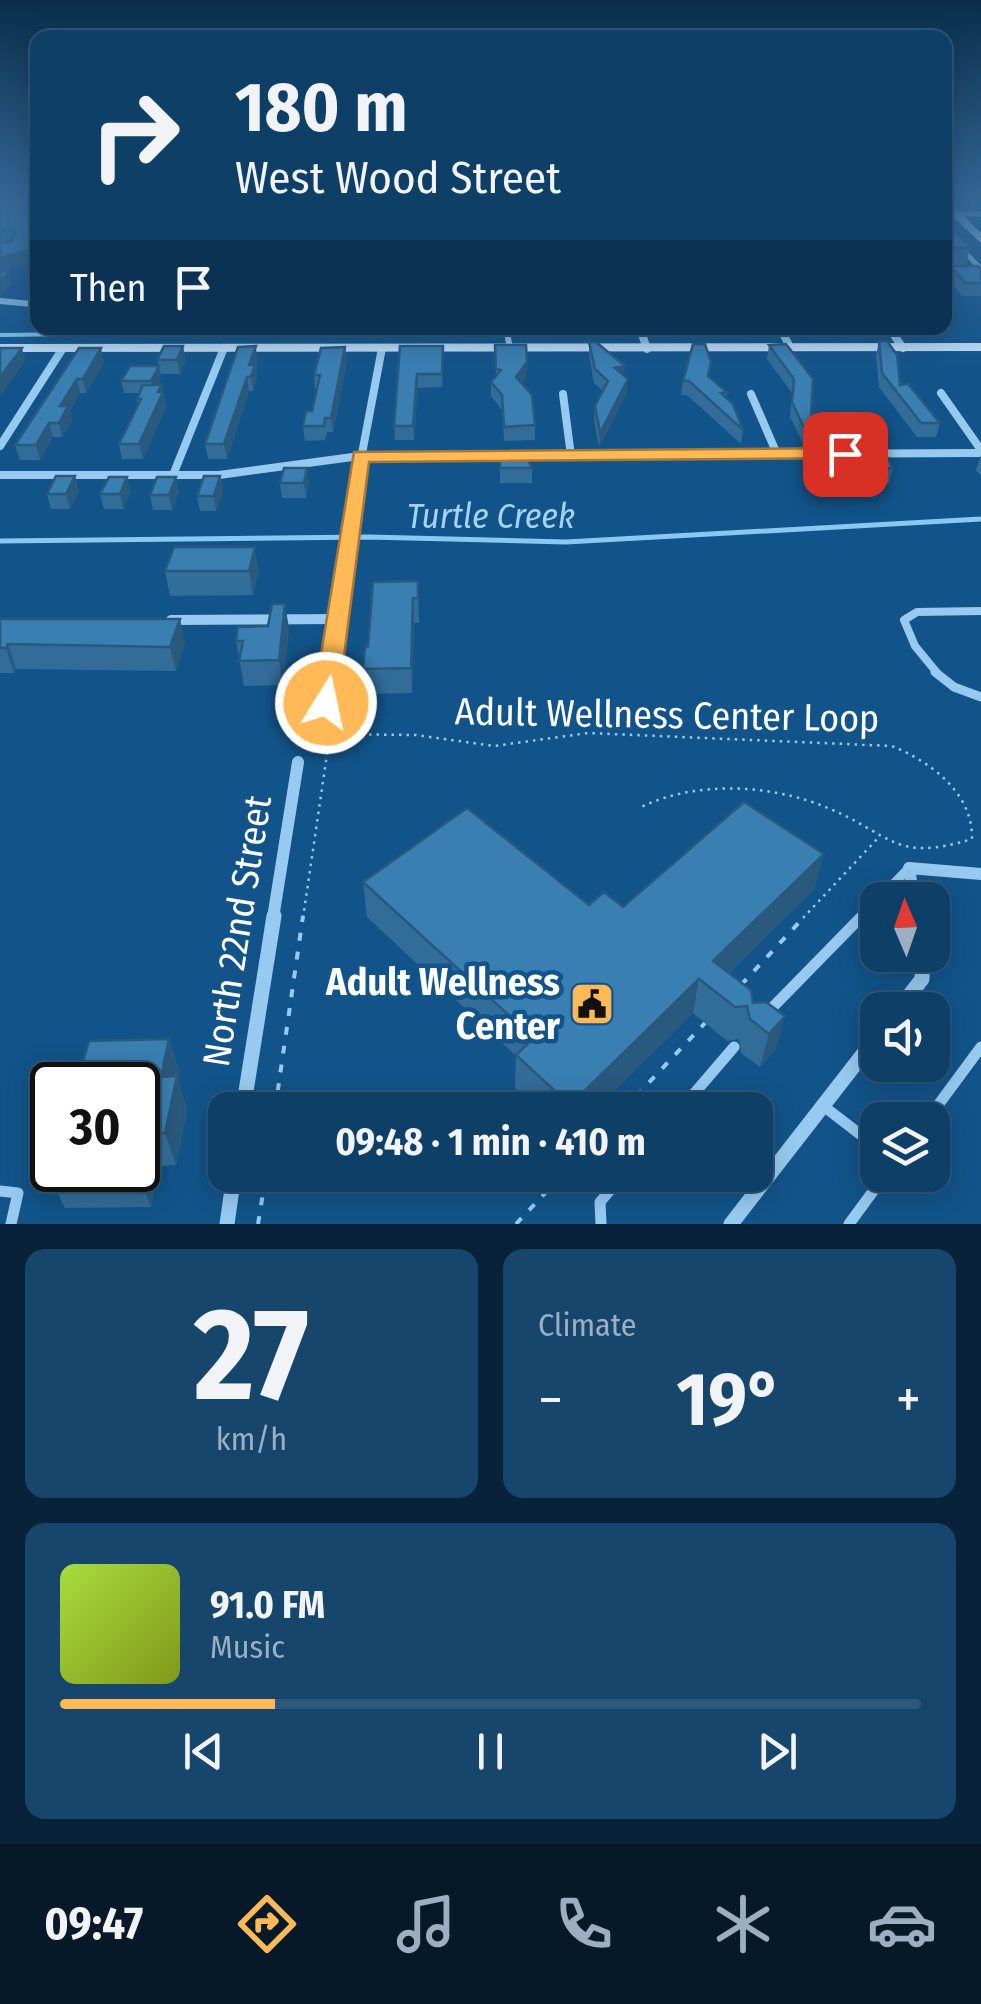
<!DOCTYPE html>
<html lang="en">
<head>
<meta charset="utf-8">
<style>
  :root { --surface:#0e3f67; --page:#17466d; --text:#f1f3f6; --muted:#9bafc0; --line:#2e587b; --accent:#ffba57 }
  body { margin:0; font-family:"Fira Sans Condensed",sans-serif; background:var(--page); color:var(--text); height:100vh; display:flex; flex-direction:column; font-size:38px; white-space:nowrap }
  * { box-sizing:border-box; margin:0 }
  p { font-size:32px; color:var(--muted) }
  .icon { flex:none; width:55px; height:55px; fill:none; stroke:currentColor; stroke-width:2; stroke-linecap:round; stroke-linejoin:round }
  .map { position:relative; height:1224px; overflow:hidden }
  .drawer { display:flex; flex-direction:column; gap:25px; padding:25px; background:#082339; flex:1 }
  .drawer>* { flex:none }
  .banner { position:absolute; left:30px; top:30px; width:922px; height:305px; border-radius:20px; box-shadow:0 5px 25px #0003,0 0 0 2px var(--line); background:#0e3f67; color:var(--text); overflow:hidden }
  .needle { width:65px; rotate:358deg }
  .fabs { position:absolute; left:860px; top:882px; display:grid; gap:20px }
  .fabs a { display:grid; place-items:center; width:90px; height:90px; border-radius:20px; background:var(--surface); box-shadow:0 5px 25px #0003,0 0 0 2px var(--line); font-size:50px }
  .speed { position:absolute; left:30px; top:1062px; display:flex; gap:20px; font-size:50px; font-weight:700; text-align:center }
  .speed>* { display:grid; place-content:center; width:130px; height:130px; border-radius:50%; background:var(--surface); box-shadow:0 5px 25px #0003,0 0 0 2px var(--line); line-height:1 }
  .speed .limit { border:5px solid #111; border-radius:15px; background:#fff; color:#111 }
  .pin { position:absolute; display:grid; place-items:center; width:85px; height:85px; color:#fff; margin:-42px; border-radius:20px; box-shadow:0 5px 15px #0006 }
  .me { position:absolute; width:110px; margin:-55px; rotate:10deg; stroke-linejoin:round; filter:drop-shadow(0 0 8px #0008) }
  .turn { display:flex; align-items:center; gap:35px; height:210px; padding:0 40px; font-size:45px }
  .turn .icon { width:130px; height:130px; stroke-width:2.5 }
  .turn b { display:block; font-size:70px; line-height:85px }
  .then { display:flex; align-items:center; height:95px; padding:0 40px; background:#0003; gap:20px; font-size:38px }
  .big { font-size:75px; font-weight:700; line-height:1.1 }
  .drawer .tile { flex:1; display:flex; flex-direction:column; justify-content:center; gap:15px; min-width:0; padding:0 35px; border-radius:20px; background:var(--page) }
  .drawer .dial { align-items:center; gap:0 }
  .dial b { font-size:130px; line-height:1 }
  .song { display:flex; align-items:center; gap:30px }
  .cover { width:120px; height:120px; border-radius:15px; background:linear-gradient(135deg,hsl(80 70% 55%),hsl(70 70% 35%)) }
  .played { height:10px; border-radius:5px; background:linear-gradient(90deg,var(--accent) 25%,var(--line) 25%) }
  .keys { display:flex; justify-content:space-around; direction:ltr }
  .heat { display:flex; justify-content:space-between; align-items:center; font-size:55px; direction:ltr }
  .drawer .tiles { flex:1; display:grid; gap:25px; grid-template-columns:1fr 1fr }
  .tile:last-child { grid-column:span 2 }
  .trip { position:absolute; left:208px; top:1092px; width:565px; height:100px; border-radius:20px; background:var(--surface); box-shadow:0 5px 25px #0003,0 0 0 2px var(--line); font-weight:700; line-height:100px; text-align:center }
  .menu { display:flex; height:160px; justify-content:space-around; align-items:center; background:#061929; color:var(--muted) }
  .menu .icon { width:70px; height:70px }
  .menu .on { color:var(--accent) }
  .menu b { font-size:45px; color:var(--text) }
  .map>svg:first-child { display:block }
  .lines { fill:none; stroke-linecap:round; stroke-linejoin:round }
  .stream-far1 { stroke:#89c8f4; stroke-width:4 }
  .stream { stroke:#89c8f4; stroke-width:5 }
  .path-far1 { stroke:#97caf0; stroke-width:2.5; stroke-dasharray:2.5 5; stroke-linecap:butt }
  .path { stroke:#97caf0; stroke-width:4; stroke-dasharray:8 11; stroke-linecap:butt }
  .service-far4 { stroke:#97caf0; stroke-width:5 }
  .service-far3 { stroke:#97caf0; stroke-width:6 }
  .service-far2 { stroke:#97caf0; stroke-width:8 }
  .service-far1 { stroke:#97caf0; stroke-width:9 }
  .service { stroke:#97caf0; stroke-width:11 }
  .minor-far4 { stroke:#97caf0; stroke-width:6 }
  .minor-far3 { stroke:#97caf0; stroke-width:8 }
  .minor-far2 { stroke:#97caf0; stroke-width:10 }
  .minor-far1 { stroke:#97caf0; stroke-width:12 }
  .minor { stroke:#97caf0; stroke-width:15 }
  .secondary { fill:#c5e3fb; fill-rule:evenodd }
  .wall { fill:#326d99 }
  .shaded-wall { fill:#29597d }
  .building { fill:#3a7fb2; stroke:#29597d; stroke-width:2.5 }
  .route { fill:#ffba57; stroke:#a67939; stroke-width:2.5 }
  .labels { text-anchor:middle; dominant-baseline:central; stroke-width:9; stroke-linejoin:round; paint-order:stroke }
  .water-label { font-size:35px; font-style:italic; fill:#a3d4f8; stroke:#125489 }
  .near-street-label { font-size:38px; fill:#fff; stroke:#125489 }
  .near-poi-label { font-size:38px; font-weight:bold; fill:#fff; stroke:#125489; text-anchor:end }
</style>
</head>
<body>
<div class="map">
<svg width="981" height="1224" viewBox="0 0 981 1224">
  <rect width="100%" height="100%" fill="#125489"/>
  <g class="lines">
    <path class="stream-far1" d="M0,335l82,-1 23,-6"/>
    <path class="stream" d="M0,541l369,-4 197,5 415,-23"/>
    <g class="path-far1">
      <path d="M303,918l27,-184 86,1 78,11 94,-13 304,13c39,16 81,47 80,93 -78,24 -79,-4 -144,-31 -57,-24 -133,-28 -189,0"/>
      <path d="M803,918l76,-81"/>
    </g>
    <g class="path">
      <path d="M741,985l64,-69"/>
      <path d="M275,1110l28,-194"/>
      <path d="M623,1110l82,-87"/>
      <path d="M258,1224l8,-49"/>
      <path d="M516,1224l46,-49"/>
    </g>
    <g class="service-far4">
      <path d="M956,214h25"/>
      <path d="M945,247h15l21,22"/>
    </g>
    <path class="service-far3" d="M506,328l4,20"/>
    <path class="service-far2" d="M938,674l-23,-28 -11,-26 13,-8 64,-1"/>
    <g class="service-far1">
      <path d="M935,672l19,15 27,10"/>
      <path d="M860,918l49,-50"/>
    </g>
    <g class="service">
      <path d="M769,1011l93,-95"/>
      <path d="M822,1105l56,43"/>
      <path d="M680,1110l54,-63"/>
      <path d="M927,1120l54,-73"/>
      <path d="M0,1191l18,2 -7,31"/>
      <path d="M601,1224l-1,-22 23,-27"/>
      <path d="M849,1224l36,-49"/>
    </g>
    <path class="minor-far4" d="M0,301l32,3"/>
    <g class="minor-far3">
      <path d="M640,328l7,21"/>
      <path d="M780,328l10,19"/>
      <path d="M889,328l14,20"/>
      <path d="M941,393l40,57"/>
      <path d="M563,394l8,62"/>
      <path d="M751,394l26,60"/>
      <path d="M0,446l63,-98"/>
      <path d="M0,475h219l141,-19 621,-3"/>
      <path d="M173,475l51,-127"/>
      <path d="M357,480l25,-132"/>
    </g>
    <g class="minor-far2">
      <path d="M171,620l169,-1"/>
      <path d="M329,674l28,-196"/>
    </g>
    <g class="minor-far1">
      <path d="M325,703l4,-31"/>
      <path d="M914,900l-5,-32 72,6"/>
      <path d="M273,918l25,-156"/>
    </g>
    <g class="minor">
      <path d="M898,1010l24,-31 1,-24"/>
      <path d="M243,1110l31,-194"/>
      <path d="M227,1224l7,-49"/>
      <path d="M731,1224l147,-189"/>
    </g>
    <g class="secondary">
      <path d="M945,202h5l31,31v10l-36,-34z"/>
      <path d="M981,343v8l-981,1v-8z"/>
    </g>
  </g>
  <g class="wall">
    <path d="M0,202l38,57 -38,12 12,-31 -12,1z"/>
    <path d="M945,231l25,17 -4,18h-21z"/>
    <path d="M950,266l31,3v27h-19l-15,-18z"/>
    <path d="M561,328h28l-1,5h-26z"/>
    <path d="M691,328h24v3h-23z"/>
    <path d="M879,341l21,44 40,38 -4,14h-19l-38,-50 -3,-32z"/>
    <path d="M589,342l35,34 3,17 -28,54 -5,-27 1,-14 8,-15 -9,-8 -5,-28z"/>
    <path d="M786,344l24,88 -3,14h-3l-14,-29 2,-24 -25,-34 2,-14z"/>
    <path d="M495,345l32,31 -6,7 14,42v15l-31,1 -2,-31 -11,-14v-14l5,-6z"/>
    <path d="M256,346l1,33 -4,12h-4l-22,68h-19l-3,-15z"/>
    <path d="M400,346l43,13 -1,28 -24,1 -4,52h-19l-1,-14z"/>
    <path d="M345,347l2,14 -14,71h-6l-2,8 -20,1 -2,-15 9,-15 5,-22h-2l-1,-14z"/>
    <path d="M79,348l25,14 -18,31h-6l-10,18 2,10 -10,16h-9l-13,23h-20l-5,-15z"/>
    <path d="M157,360h29l-6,14h-20l1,4 -3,7h4l4,22 -23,52h-21l-3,-15 19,-39 -1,-6 2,-6h-15l-3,-12 38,-15z"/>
    <path d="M709,377l18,15 -1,5 17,33 -2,14 -54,-49h-6l2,-14z"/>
    <path d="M500,455l32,13v15h-32z"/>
    <path d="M981,455v21l-5,-6z"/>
    <path d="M866,456l27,12 -4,15 -19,1 -7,-13z"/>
    <path d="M75,476l4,15 -9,18h-19l-4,-15z"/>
    <path d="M220,476l3,15 -7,20h-16l-3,-15z"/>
    <path d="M280,483h29l-3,15h-24z"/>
    <path d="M131,492l-8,17h-19l-4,-15z"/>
    <path d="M179,492l-7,18h-19l-3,-15z"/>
    <path d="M165,571h94l-6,24 -83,1z"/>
    <path d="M418,581l1,42h-5l-2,70 -47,1 -2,-25 5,-22z"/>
    <path d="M0,619l185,24 -9,28 -160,-2 -2,4h-14z"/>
    <path d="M289,628l-6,57 -39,1 -8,-45z"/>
    <path d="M363,882l260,25 192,-19 -86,85 24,30 13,-1 10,47 -16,18 -19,-14 -2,-14 -12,2 -34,-28 -98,97h-58l-22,-22 1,-32 -149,-139z"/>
    <path d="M169,1039l11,34 -2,7 9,30 -11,55 -17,1 -8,41 -86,1 -16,-32 89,-6z"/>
  </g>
  <g class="shaded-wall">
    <path d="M38,247v12l-38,12v-13z"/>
    <path d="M9,271l3,13 -9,10 -3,1v-13z"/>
    <path d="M183,346l3,14 -6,14 -3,-14z"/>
    <path d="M256,346l1,33 -4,12 -4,-26z"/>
    <path d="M345,347l2,14 -14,71 -2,-14z"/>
    <path d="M22,348l3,13 -25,36v-20z"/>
    <path d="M101,348l3,14 -18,31 -3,-14z"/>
    <path d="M527,362v14l-12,15 1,-14z"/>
    <path d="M159,366l2,12 -8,15 -2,-12z"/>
    <path d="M625,366l-1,14 -9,-12z"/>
    <path d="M417,374l1,14 -4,52 -1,-14z"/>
    <path d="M247,377l2,14 -22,68 -3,-15z"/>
    <path d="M77,379l3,14 -10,18 2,10 -10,16 -3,-14 1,-17z"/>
    <path d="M628,379l-1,14 -28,54 1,-14z"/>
    <path d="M162,385l4,22 -23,52 -4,-15z"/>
    <path d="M49,423l4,14 -13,23 -4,-15z"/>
    <path d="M307,468l2,15 -3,15 -2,-15z"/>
    <path d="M75,476l4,15 -9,18 -4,-15z"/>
    <path d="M220,476l3,15 -7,20 -2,-15z"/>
    <path d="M127,477l4,15 -8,17 -3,-15z"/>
    <path d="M176,477l3,15 -7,18 -3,-15z"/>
    <path d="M255,547l4,24 -6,24 -4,-24z"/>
    <path d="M413,598l1,25 -2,70 -1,-25z"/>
    <path d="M285,604l4,24 -6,57 -4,-25z"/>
    <path d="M180,619l5,24 -9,28 -6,-24z"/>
    <path d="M8,644l8,25 -2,4 -8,-25z"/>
    <path d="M824,854l-9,34 -103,101 1,-28z"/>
    <path d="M699,979l-6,34 -98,97h-26l1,-5z"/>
    <path d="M785,1016l-9,33 -16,18 9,-33z"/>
    <path d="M169,1039l11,34 -2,7 9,30 -11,55 -11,-32 -4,-56z"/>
    <path d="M147,1133l12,33 -8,41 -13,-32z"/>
  </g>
  <g class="building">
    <path d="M0,202h38v7l-3,1 3,1v36l-38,11v-16h11l4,-9 -5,-4h-10z"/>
    <path d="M945,231l14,4 11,13h-21l-4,3z"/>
    <path d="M950,266h28l3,3v14h-15z"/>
    <path d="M0,271h9l-9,11z"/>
    <path d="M879,341h8l10,14 3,30 8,-1 32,39h-19l-39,-50z"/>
    <path d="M589,342h7l29,24 -10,2 13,11 -28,54 -5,-27 13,-25 -13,-12z"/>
    <path d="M693,344h12l6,18 -3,14 19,16 -6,1 12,11 10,26 -54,-49h-6z"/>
    <path d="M786,344l27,35 -3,53h-4l-14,-30 2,-23 -25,-34z"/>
    <path d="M495,345h31l1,17 -11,15 16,18 3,30 -31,2 -2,-32 -11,-13 10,-12 -5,-1z"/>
    <path d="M164,346h19l-6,14h-20z"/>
    <path d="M256,346l-7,19h6l-4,12h-4l-23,67h-19l33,-97z"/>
    <path d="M400,346h43l-1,28h-25l-4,52h-19z"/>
    <path d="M345,347l-14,71h-6l-1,8h-21l3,-15h6l8,-36h-6l7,-27z"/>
    <path d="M1,348h21l-22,29v-28z"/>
    <path d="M79,348h22l-18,31h-6l-17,27h8l-9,17h-10l-13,22h-21z"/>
    <path d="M130,366h29l-8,15h-30z"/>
    <path d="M143,385h19l-4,7h5l-24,52h-20l22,-45h-4z"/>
    <path d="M500,455h25l7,13h-32z"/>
    <path d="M886,455l7,13 -20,1 -7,-13z"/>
    <path d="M284,468h23l-3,15h-24z"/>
    <path d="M56,476h19l-9,18h-19z"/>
    <path d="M204,476h16l-6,20h-17z"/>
    <path d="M109,477h18l-7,17h-20z"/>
    <path d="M157,477h19l-7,18h-19z"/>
    <path d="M174,547h81l-6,24h-84z"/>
    <path d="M418,581v17h-5l-2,70 -48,1 2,-22h3l5,-65z"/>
    <path d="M272,604h13l-6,56 -40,1 4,-20h-7l2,-14 30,-1z"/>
    <path d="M0,619h180l-10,28 -162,-3 -2,4h-6z"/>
    <path d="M744,802l80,52 -111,107 38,29 2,13 13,-1 19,14 -16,18 -19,-15 -3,-13 -12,1 -36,-28 -129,126 -54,-50 18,-17 -171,-156 104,-74 122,97 15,-13 19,15z"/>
    <path d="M169,1039l-8,38 16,-1 -12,57h-18l-9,42 -89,1 3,-12v6h86v-85h-62l13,-44z"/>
  </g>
  <linearGradient id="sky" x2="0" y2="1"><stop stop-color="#0a2e4b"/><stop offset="0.54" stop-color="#336797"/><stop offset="1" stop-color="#336797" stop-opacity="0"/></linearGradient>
  <rect width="981" height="373" fill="url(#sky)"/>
  <path class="route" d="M845,448l7,2v8l-483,4 -31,241 -12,8 -13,-8 41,-251z"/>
  <defs>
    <symbol id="civic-square" viewBox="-11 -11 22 22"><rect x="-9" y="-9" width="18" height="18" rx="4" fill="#ffba57" stroke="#125489"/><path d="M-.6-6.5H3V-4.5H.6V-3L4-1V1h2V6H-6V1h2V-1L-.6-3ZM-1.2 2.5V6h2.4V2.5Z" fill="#111"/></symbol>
  </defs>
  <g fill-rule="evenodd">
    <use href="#civic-square" x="567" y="979" width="50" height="50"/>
  </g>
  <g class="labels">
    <g class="water-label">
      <text x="491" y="516">Turtle Creek</text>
    </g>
    <g class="near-street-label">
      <text transform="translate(667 715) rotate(1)">Adult Wellness Center Loop</text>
      <text transform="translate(237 931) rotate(-81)">North 22nd Street</text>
    </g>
    <g class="near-poi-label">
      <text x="560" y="982">Adult Wellness<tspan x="560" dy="44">Center</tspan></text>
    </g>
  </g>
</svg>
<div class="fabs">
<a><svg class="needle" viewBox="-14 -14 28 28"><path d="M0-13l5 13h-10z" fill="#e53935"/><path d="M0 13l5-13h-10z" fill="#9bafc0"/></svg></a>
<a><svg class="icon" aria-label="sound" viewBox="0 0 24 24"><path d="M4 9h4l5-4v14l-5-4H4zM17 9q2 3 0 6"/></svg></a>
<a><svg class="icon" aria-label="layers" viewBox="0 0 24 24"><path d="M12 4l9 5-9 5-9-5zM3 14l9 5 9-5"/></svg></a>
</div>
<div class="speed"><div class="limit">30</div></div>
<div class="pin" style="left:845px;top:454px;background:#d93025"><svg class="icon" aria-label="arrive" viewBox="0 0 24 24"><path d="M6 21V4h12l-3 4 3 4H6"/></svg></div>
<svg class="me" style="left:326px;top:703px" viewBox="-20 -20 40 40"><circle r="17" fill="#ffba57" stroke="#fff" stroke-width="3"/><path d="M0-11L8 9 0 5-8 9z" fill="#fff"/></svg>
<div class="trip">09:48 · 1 min · 410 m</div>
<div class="banner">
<div class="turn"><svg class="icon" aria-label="right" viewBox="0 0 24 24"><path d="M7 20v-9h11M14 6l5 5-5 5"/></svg><div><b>180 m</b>West Wood Street</div></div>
<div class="then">Then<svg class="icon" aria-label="arrive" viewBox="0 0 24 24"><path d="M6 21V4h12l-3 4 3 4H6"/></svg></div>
</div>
</div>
<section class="drawer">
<div class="tiles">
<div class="tile dial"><b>27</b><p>km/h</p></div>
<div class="tile"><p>Climate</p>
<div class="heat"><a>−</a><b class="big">19°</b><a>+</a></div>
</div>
<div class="tile">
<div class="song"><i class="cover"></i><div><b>91.0 FM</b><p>Music</p></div></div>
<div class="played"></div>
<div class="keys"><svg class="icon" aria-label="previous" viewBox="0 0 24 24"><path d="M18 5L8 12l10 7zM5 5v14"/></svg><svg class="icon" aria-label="pause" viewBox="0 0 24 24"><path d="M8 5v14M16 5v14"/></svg><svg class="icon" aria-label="next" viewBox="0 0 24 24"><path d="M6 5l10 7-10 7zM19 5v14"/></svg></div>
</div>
</div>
</section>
<nav class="menu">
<b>09:47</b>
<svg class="icon on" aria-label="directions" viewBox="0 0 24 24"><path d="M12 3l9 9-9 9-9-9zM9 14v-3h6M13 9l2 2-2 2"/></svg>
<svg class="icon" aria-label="music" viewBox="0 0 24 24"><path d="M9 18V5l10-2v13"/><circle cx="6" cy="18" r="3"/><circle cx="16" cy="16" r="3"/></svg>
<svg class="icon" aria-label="phone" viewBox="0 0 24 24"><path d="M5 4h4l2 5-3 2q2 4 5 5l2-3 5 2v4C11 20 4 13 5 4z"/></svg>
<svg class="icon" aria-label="climate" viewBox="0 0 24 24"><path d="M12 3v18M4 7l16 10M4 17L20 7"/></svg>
<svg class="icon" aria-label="car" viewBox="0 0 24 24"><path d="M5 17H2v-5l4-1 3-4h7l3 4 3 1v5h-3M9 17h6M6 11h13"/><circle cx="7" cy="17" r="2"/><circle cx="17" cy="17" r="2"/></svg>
</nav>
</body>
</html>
